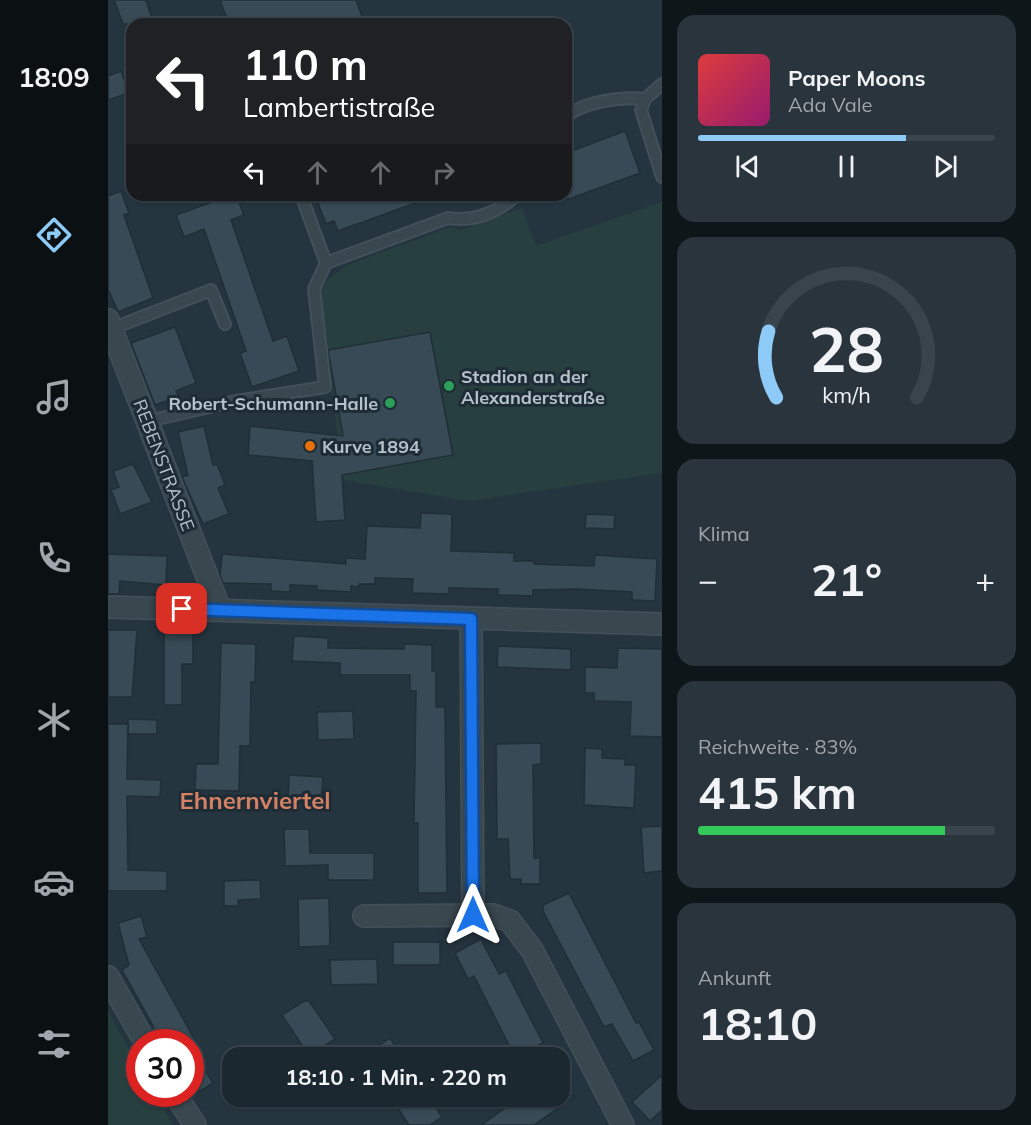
<!DOCTYPE html>
<html lang="de">
<head>
<meta charset="utf-8">
<style>
  :root { --surface:#1c2830; --page:#29343c; --text:#f1f3f6; --muted:#a0a6ab; --line:#3a444c; --accent:#8dcaf7 }
  body { margin:0; font-family:Mulish,sans-serif; background:var(--page); color:var(--text); height:100vh; display:flex; flex-direction:column; font-size:22px; white-space:nowrap }
  * { box-sizing:border-box; margin:0 }
  p { font-size:20px; color:var(--muted) }
  .icon { flex:none; width:33px; height:33px; fill:none; stroke:currentColor; stroke-width:2; stroke-linecap:round; stroke-linejoin:round }
  .map { position:relative; flex:1; overflow:hidden }
  .sheet { display:flex; flex-direction:column; gap:15px; padding:15px; background:#0f161a; width:369px }
  .sheet>* { flex:none }
  .banner { position:absolute; left:18px; top:18px; width:446px; height:183px; border-radius:18px; box-shadow:0 2px 4px #0004,0 0 0 2px var(--line); background:#202124; color:#fff; overflow:hidden }
  .speed { position:absolute; left:18px; top:1029px; display:flex; gap:12px; font-size:30px; font-weight:700; text-align:center }
  .speed>* { display:grid; place-content:center; width:78px; height:78px; border-radius:50%; background:var(--surface); box-shadow:0 2px 4px #0004,0 0 0 2px var(--line); line-height:1 }
  .speed .limit { border:9px solid #d22; background:#fff; color:#111 }
  .pin { position:absolute; display:grid; place-items:center; width:51px; height:51px; color:#fff; margin:-26px; border-radius:12px; box-shadow:0 3px 9px #0006 }
  .me { position:absolute; width:66px; margin:-33px; rotate:0deg; stroke-linejoin:round; filter:drop-shadow(0 0 4px #0008) }
  .turn { display:flex; align-items:center; gap:21px; height:126px; padding:0 18px; font-size:27px }
  .turn .icon { width:78px; height:78px; stroke-width:2.5 }
  .turn b { display:block; font-size:42px; line-height:51px }
  .lanes { display:flex; align-items:center; height:57px; padding:0 18px; background:#0003; justify-content:center; gap:30px; direction:ltr }
  .lanes .off { opacity:.35 }
  .big { font-size:45px; font-weight:700; line-height:1.1 }
  .sheet .widget { flex:1; display:flex; flex-direction:column; justify-content:center; gap:9px; min-width:0; padding:0 21px; border-radius:18px; background:var(--page) }
  .sheet .dial { align-items:center; gap:0 }
  .dial svg { height:156px; overflow:visible; fill:none; stroke:var(--line); stroke-width:7; stroke-linecap:round; text-anchor:middle }
  .dial text { fill:var(--text); stroke:none }
  .song { display:flex; align-items:center; gap:18px }
  .cover { width:72px; height:72px; border-radius:9px; background:linear-gradient(135deg,hsl(0 70% 55%),hsl(320 70% 35%)) }
  .played { height:6px; border-radius:3px; background:linear-gradient(90deg,var(--accent) 70%,var(--line) 70%) }
  .keys { display:flex; justify-content:space-around; direction:ltr }
  .heat { display:flex; justify-content:space-between; align-items:center; font-size:33px; direction:ltr }
  .charge { height:9px; border-radius:4px; background:linear-gradient(90deg,#34c759 83%,var(--line) 0) }
  .trip { position:absolute; left:114px; top:1047px; width:348px; height:60px; border-radius:18px; background:var(--surface); box-shadow:0 2px 4px #0004,0 0 0 2px var(--line); font-weight:700; line-height:60px; text-align:center }
  main { display:flex; flex:1; min-height:0 }
  .menu { display:flex; flex-direction:column; width:108px; justify-content:space-around; align-items:center; background:#0b1013; color:var(--muted) }
  .menu .icon { width:42px; height:42px }
  .menu .selected { color:var(--accent) }
  .menu b { font-size:27px; color:var(--text) }
  .map>svg:first-child { display:block }
  .green { fill:#27403f }
  .building { fill:#374a55; stroke:#202e37; stroke-width:1.5 }
  .lines { fill:none; stroke-linecap:round; stroke-linejoin:round }
  .service-casing { stroke:#435059; stroke-width:14 }
  .minor-casing { stroke:#435059; stroke-width:24 }
  .service { stroke:#39474f; stroke-width:10 }
  .minor { stroke:#39474f; stroke-width:21 }
  .route-casing { stroke:#114b97; stroke-width:15 }
  .route { stroke:#1a73e8; stroke-width:10 }
  .leisure-dot { fill:#2e9e5b; stroke:#1e2c35; stroke-width:2 }
  .food-dot { fill:#e8710a; stroke:#1e2c35; stroke-width:2 }
  .labels { text-anchor:middle; dominant-baseline:central; stroke-width:6; stroke-linejoin:round; paint-order:stroke }
  .poi-label { font-size:18px; font-weight:bold; fill:#b6c1ca; stroke:#1e2c35; text-anchor:start }
  .street-label { font-size:18px; fill:#b6c1ca; stroke:#1e2c35 }
  .district-label { font-size:24px; font-weight:bold; fill:#d58166; stroke:#1e2c35 }
</style>
</head>
<body>
<main>
<nav class="menu">
<b>18:09</b>
<svg class="icon selected" aria-label="directions" viewBox="0 0 24 24"><path d="M12 3l9 9-9 9-9-9zM9 14v-3h6M13 9l2 2-2 2"/></svg>
<svg class="icon" aria-label="music" viewBox="0 0 24 24"><path d="M9 18V5l10-2v13"/><circle cx="6" cy="18" r="3"/><circle cx="16" cy="16" r="3"/></svg>
<svg class="icon" aria-label="phone" viewBox="0 0 24 24"><path d="M5 4h4l2 5-3 2q2 4 5 5l2-3 5 2v4C11 20 4 13 5 4z"/></svg>
<svg class="icon" aria-label="climate" viewBox="0 0 24 24"><path d="M12 3v18M4 7l16 10M4 17L20 7"/></svg>
<svg class="icon" aria-label="car" viewBox="0 0 24 24"><path d="M5 17H2v-5l4-1 3-4h7l3 4 3 1v5h-3M9 17h6M6 11h13"/><circle cx="7" cy="17" r="2"/><circle cx="17" cy="17" r="2"/></svg>
<svg class="icon" aria-label="filters" viewBox="0 0 24 24"><path d="M4 7h16M4 17h16"/><circle cx="9" cy="7" r="2"/><circle cx="15" cy="17" r="2"/></svg>
</nav>
<div class="map">
<svg width="554" height="1125" viewBox="0 0 554 1125">
  <rect width="100%" height="100%" fill="#253540"/>
  <g class="green">
    <path d="M554,202v271l-193,28 -125,-21 -25,-184 7,-15 21,-16 104,-38 11,3 60,-22 14,38z"/>
    <path d="M0,1011l31,56 1,27h15l18,31h-65z"/>
  </g>
  <g class="building">
    <path d="M6,0h32l8,24h-31z"/>
    <path d="M112,0h136l9,24h-136z"/>
    <path d="M13,71l8,22 -21,7v-24z"/>
    <path d="M517,131l15,42 -74,27v-47z"/>
    <path d="M13,191l8,22 -5,2 29,83 -35,14 -10,-23v-93z"/>
    <path d="M124,195h4l8,20 -13,5 42,121 14,-5 12,35 -47,16 -12,-34 6,-2 -42,-122 -20,8 -8,-22z"/>
    <path d="M207,195h116l1,2 -94,34 -4,-10 -8,3z"/>
    <path d="M67,327l21,56 -20,8 3,6 -24,8 -24,-62z"/>
    <path d="M322,332l23,123 -111,20 3,45 -29,2 -4,-61 -64,-6 2,-29 93,10 -15,-86z"/>
    <path d="M96,426l9,39 4,-1 8,21 -7,3 11,26 -26,10 -21,-47 6,-2 -10,-43z"/>
    <path d="M25,464l19,38 -32,12 -9,-24 8,-3 -6,-16z"/>
    <path d="M313,513l31,1 -1,37 63,2v8h20v3l60,2 1,-11 62,4 -2,42 -23,-1v-8l-57,-3 -42,1v6l-35,-1v-6l-49,-1v6l-37,-1 1,-14 -38,-1v6h-16v3l-8,-1v6l-34,-2v-4l-27,-1v7l-19,-1v-7l-48,-1 -3,-8 2,-21 124,10v-6l19,1 2,-33 53,2z"/>
    <path d="M478,514l29,1 -1,14 -29,-1z"/>
    <path d="M0,554l59,2 -1,29 -46,-4 -1,13h-11z"/>
    <path d="M0,630h29l-5,67h-24z"/>
    <path d="M56,633h29v31h-11v41h-18z"/>
    <path d="M186,636l34,2v10l76,1v-5l28,1v26h4v36h9l2,186h-29v-70h-4l2,-132h-6v-16h-70v-12l-48,-2z"/>
    <path d="M113,643l35,1 -1,38h-4l-1,64h-10l-1,45 -44,-1 1,-26h22z"/>
    <path d="M390,646l73,3v21l-74,-3z"/>
    <path d="M510,648l44,1v88l-32,-1 1,-34 -37,-1v-8h-9v-26l32,1z"/>
    <path d="M245,711l1,28 -36,1 -1,-28z"/>
    <path d="M20,719l29,1v14h-29z"/>
    <path d="M0,724h20l-1,55 34,1 -1,17 -33,-1 1,74 39,1v20h-59z"/>
    <path d="M433,743v21l-8,1 1,93h6v26h-19v-5h-11l-2,-40h-11l-1,-95z"/>
    <path d="M477,748l17,1v9l23,1v6h11l-2,43 -50,-3z"/>
    <path d="M181,775l34,2 -2,26 -33,-3z"/>
    <path d="M554,826v45l-18,2 -3,-46z"/>
    <path d="M176,829h25l1,24h64v27h-46v-15l-43,1z"/>
    <path d="M152,880l1,19 -23,1v6h-14v-25z"/>
    <path d="M461,893l67,130 3,-1 15,28 -21,11 -21,-37 -8,3 -61,-116v-6z"/>
    <path d="M221,898l1,48 -31,1 -1,-48z"/>
    <path d="M33,916l6,21 -8,2 57,103h-34l-40,-72 7,-5 -11,-42z"/>
    <path d="M373,939l18,35 7,-3 37,72 -28,14 -41,-81 -6,3 -13,-26z"/>
    <rect x="285" y="942" width="47" height="23"/>
    <path d="M269,959l1,25 -47,1 -1,-25z"/>
    <path d="M196,1001h5l26,38 -26,17 -27,-41z"/>
    <path d="M282,1038l13,20h-42z"/>
    <path d="M82,1045l23,38 -21,13 -2,-1z"/>
    <path d="M554,1075v35l-12,11 -18,-19z"/>
    <path d="M282,1096h39l13,21 -12,8h-21z"/>
    <path d="M423,1096h44l-41,29h-53l39,-27 3,4z"/>
  </g>
  <g class="lines">
    <defs>
      <g id="service">
        <path d="M554,84l-17,15 -4,11 21,67"/>
        <path d="M458,116c20,-14 54,-20 79,-17"/>
        <path d="M193,195l25,68 122,-45c24,4 51,-5 68,-23"/>
        <path d="M3,329l100,-39 14,34"/>
        <path d="M40,421l88,-20 89,-14 -11,-98 12,-26"/>
      </g>
      <g id="minor">
        <path d="M0,320l112,290"/>
        <path d="M0,607l554,17"/>
        <path d="M363,619l2,296"/>
        <path d="M256,916l129,-1 17,6 22,29 91,175"/>
        <path d="M0,977l37,65"/>
        <path d="M67,1094l20,31"/>
      </g>
    </defs>
    <use href="#service" class="service-casing"/>
    <use href="#minor" class="minor-casing"/>
    <use href="#service" class="service"/>
    <use href="#minor" class="minor"/>
  </g>
  <g class="lines">
    <defs>
      <path id="route" d="M74,609l289,10 2,296"/>
    </defs>
    <use href="#route" class="route-casing"/>
    <use href="#route" class="route"/>
  </g>
  <g class="leisure-dot">
    <circle cx="341" cy="386" r="6"/>
    <circle cx="282" cy="403" r="6"/>
  </g>
  <circle class="food-dot" cx="202" cy="446" r="6"/>
  <g class="labels">
    <g class="poi-label">
      <text x="353" y="376">Stadion an der<tspan x="353" dy="21">Alexanderstraße</tspan></text>
      <text x="270" y="403" text-anchor="end">Robert-Schumann-Halle</text>
      <text x="214" y="446">Kurve 1894</text>
    </g>
    <g class="street-label">
      <text transform="translate(56 465) rotate(69)">REBENSTRASSE</text>
    </g>
    <g class="district-label">
      <text x="147" y="800">Ehnernviertel</text>
    </g>
  </g>
</svg>
<div class="speed"><div class="limit">30</div></div>
<div class="pin" style="left:74px;top:609px;background:#d93025"><svg class="icon" aria-label="arrive" viewBox="0 0 24 24"><path d="M6 21V4h12l-3 4 3 4H6"/></svg></div>
<svg class="me" style="left:365px;top:915px" viewBox="-20 -20 40 40"><path d="M0-17L14 15 0 8-14 15z" fill="#1a73e8" stroke="#fff" stroke-width="4"/></svg>
<div class="trip">18:10 · 1 Min. · 220 m</div>
<div class="banner">
<div class="turn"><svg class="icon" aria-label="left" viewBox="0 0 24 24"><path d="M17 20v-9H6M10 6l-5 5 5 5"/></svg><div><b>110 m</b>Lambertistraße</div></div>
<div class="lanes"><svg class="icon" aria-label="left" viewBox="0 0 24 24"><path d="M17 20v-9H6M10 6l-5 5 5 5"/></svg><svg class="icon off" aria-label="ahead" viewBox="0 0 24 24"><path d="M12 20V5M6 11l6-6 6 6"/></svg><svg class="icon off" aria-label="ahead" viewBox="0 0 24 24"><path d="M12 20V5M6 11l6-6 6 6"/></svg><svg class="icon off" aria-label="right" viewBox="0 0 24 24"><path d="M7 20v-9h11M14 6l5 5-5 5"/></svg></div>
</div>
</div>
<section class="sheet">
<div class="widget">
<div class="song"><i class="cover"></i><div><b>Paper Moons</b><p>Ada Vale</p></div></div>
<div class="played"></div>
<div class="keys"><svg class="icon" aria-label="previous" viewBox="0 0 24 24"><path d="M18 5L8 12l10 7zM5 5v14"/></svg><svg class="icon" aria-label="pause" viewBox="0 0 24 24"><path d="M8 5v14M16 5v14"/></svg><svg class="icon" aria-label="next" viewBox="0 0 24 24"><path d="M6 5l10 7-10 7zM19 5v14"/></svg></div>
</div>
<div class="widget dial"><svg viewBox="0 0 100 80">
<path d="M14 69A42 42 0 1 1 86 69"/>
<path d="M14 69A42 42 0 0 1 10 35" stroke="#8dcaf7"/>
<text x="50" y="56" font-size="32" font-weight="700">28</text>
<text x="50" y="72" font-size="11">km/h</text>
</svg></div>
<div class="widget"><p>Klima</p>
<div class="heat"><a>−</a><b class="big">21°</b><a>+</a></div>
</div>
<div class="widget"><p>Reichweite · 83%</p><b class="big">415 km</b><div class="charge"></div></div>
<div class="widget"><p>Ankunft</p><b class="big">18:10</b></div>
</section>
</main>
</body>
</html>
